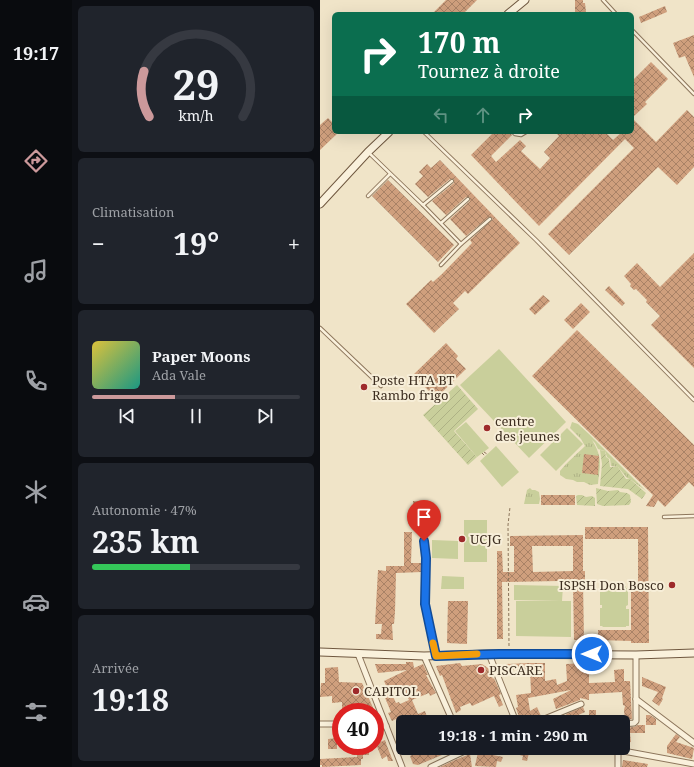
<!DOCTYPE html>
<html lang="fr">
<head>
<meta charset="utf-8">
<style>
  :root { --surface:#171b24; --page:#20242c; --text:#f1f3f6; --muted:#9ea1a6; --line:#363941; --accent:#cc999b }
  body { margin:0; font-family:"Noto Serif",serif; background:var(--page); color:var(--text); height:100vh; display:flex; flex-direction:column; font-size:15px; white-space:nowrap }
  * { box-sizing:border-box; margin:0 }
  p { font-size:13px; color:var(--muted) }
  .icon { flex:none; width:22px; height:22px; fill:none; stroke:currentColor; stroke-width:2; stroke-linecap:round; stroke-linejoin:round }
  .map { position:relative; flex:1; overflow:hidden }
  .sheet { display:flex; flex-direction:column; gap:6px; padding:6px; background:#0d0f14; width:248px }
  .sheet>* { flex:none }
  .banner { position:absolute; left:12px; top:12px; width:302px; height:122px; border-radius:6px; box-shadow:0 4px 16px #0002; background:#0b6e4f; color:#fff; overflow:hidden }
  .speed { position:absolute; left:12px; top:703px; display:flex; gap:8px; font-size:20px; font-weight:700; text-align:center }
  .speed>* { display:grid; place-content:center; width:52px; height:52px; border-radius:50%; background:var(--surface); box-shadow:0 4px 16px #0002; line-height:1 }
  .speed .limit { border:6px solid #d22; background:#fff; color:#111 }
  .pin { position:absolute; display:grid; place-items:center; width:34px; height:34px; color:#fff; margin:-41px -17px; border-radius:50% 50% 50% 0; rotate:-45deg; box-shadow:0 0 4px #0007 }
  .pin .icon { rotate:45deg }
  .me { position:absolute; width:44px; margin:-22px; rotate:270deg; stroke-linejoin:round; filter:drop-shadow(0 0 3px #0008) }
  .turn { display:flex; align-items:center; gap:14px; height:84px; padding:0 20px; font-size:18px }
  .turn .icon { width:52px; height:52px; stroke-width:2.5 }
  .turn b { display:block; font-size:28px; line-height:34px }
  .lanes { display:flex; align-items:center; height:38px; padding:0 20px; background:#0003; justify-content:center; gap:20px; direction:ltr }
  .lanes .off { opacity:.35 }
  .big { font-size:30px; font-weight:700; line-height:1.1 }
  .sheet .card { flex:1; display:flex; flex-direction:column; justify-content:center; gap:6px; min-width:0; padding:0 14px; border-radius:6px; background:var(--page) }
  .sheet .dial { align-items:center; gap:0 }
  .dial svg { height:104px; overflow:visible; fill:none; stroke:var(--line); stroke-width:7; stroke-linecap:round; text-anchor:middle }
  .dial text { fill:var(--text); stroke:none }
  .song { display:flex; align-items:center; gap:12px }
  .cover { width:48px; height:48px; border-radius:6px; background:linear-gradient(135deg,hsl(50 70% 55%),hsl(170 70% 35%)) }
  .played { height:4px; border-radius:2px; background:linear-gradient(90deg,var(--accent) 40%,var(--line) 40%) }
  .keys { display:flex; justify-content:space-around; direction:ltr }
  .heat { display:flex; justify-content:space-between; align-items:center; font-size:22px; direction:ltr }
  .charge { height:6px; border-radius:3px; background:linear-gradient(90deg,#34c759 47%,var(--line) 0) }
  .trip { position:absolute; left:76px; top:715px; width:234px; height:40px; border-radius:6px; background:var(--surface); box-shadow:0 4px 16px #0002; font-weight:700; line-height:40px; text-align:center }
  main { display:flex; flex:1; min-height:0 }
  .menu { display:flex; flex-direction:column; width:72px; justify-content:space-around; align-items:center; background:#090b0e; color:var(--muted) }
  .menu .icon { width:28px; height:28px }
  .menu .current { color:var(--accent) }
  .menu b { font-size:18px; color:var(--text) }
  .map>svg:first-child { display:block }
  .grass { fill:url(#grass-tufts) }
  .park { fill:#c9cf9b }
  .garden { fill:url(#garden-furrows) }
  .building { fill:url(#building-cross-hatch); fill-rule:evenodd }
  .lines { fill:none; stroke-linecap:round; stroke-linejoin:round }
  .lane-casing { stroke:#8d765c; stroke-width:4.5 }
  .street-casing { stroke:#8d765c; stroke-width:7 }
  .secondary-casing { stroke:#6f573f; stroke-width:9 }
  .path { stroke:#8d765c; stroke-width:1; stroke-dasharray:3 2; stroke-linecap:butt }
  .lane { stroke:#faf1dc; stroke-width:2.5 }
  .street { stroke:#faf1dc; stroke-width:5 }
  .secondary { stroke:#faf1dc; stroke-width:7 }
  .route-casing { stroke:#114b97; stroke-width:10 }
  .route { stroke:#1a73e8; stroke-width:7 }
  .slow { stroke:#f59e0b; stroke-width:7 }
  .poi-dot { fill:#9e2a2b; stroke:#f7eed8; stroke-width:1.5 }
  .labels { text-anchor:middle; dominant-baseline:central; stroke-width:4; stroke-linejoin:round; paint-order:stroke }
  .poi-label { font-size:13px; fill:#3d2e20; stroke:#f7eed8; text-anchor:start }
</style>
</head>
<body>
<main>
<nav class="menu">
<b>19:17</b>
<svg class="icon current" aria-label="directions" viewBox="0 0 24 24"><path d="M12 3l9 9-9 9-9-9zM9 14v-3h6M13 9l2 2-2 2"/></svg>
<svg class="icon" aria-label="music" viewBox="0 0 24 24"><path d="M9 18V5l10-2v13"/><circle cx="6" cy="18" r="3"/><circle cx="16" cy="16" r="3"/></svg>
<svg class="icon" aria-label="phone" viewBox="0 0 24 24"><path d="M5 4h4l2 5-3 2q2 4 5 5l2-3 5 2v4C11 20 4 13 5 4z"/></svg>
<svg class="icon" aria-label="climate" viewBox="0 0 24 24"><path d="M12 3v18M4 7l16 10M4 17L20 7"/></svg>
<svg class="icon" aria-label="car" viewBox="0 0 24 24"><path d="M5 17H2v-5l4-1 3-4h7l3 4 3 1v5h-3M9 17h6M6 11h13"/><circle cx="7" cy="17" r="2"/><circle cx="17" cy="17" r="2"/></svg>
<svg class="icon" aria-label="filters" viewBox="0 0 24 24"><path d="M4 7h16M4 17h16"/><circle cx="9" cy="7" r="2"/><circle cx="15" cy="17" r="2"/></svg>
</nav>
<section class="sheet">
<div class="card dial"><svg viewBox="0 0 100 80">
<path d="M14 69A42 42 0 1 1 86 69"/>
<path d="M14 69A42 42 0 0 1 10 34" stroke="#cc999b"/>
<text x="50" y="56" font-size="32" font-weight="700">29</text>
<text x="50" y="72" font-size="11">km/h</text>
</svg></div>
<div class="card"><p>Climatisation</p>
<div class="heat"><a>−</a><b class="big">19°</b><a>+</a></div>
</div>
<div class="card">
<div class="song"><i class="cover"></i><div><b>Paper Moons</b><p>Ada Vale</p></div></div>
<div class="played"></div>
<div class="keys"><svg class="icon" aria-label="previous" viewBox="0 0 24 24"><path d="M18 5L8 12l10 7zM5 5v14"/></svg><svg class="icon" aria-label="pause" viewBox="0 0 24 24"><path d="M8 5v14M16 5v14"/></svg><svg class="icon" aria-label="next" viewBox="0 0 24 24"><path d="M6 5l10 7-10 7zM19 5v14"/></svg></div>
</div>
<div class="card"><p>Autonomie · 47%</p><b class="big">235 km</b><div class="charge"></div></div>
<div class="card"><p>Arrivée</p><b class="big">19:18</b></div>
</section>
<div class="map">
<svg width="374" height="767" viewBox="0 0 374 767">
  <defs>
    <pattern id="grass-tufts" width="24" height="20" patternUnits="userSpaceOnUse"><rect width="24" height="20" fill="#c9cf9b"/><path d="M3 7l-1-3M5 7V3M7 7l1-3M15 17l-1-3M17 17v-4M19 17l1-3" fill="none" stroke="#aeb285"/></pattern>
    <pattern id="garden-furrows" width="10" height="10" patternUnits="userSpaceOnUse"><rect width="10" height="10" fill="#c9cf9b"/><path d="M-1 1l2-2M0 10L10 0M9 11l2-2" fill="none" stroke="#aeb285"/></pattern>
    <pattern id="building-cross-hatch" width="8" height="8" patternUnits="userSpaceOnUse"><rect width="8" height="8" fill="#cf9f7d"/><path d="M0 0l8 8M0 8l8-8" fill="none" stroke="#a98266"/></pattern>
  </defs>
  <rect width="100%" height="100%" fill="#f0e4c8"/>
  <g class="grass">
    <path d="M252,422l6,2 11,10 57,57 -16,-12 -3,-1 -9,-11 -7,-1 -1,-7 -3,-2 -2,-6 -7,-2 -3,-6 -3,-3c11,18 8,24 6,44l-8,1 -6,-3h-7l-4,-2 -7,-1 -6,-4v-4c7,-9 17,-17 25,-25l-4,-7 -11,-11z"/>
    <path d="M210,488l2,2h3l4,2 1,7 -1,5h-15l3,-14z"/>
  </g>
  <g class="park">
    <path d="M179,349l67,73 -37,36 -69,-73z"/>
    <path d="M146,422l23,26 -12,9 -22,-26z"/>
    <path d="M247,428l16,16 -27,27 -16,-16z"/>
    <path d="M176,446l23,26 -17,15 -22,-26z"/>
    <rect x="144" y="520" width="23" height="42"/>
    <path d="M112,540l26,1v18l-26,-1z"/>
    <path d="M122,576l22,1v12h-23z"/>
    <path d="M194,585l49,1 -1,15 -48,-1z"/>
    <path d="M306,586v2h2v17l-2,1v3h3v17h-3v1h-23l-1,-1h-2v-18h2v-3h-2v-17h2v-1z"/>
    <path d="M196,601h55v36l-55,-1z"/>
  </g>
  <g class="garden">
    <path d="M137,385l21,24 -24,22 23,26 -9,8 -45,-50z"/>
    <path d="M280,450l5,1 1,6 3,2 1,8h8l8,12h4l16,14 -4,6 -14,-10 -28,-3 2,-22z"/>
    <path d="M276,488l12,3 10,-1 2,2 7,1 3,2 1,7 -2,3 -26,1 -6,-2z"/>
    <path d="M258,495h4l4,2 6,-1 3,2v8l-18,-1 -1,-9z"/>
  </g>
  <g class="building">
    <path d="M126,0h31l-14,14h-31z"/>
    <path d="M255,0h8v3h2l1,9 -11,1z"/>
    <path d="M345,6l2,6 -26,11 -2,-6z"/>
    <path d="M374,35v42l-9,-21 -6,2 -6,-15z"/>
    <path d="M331,62l17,17 -23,23 2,2 -15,14 24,24 31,-32 7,7v50l-17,18 -19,-18 -89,88 -21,-21 86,-86 -9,-9 -86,87 -68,-71 23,-23h16l2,3 -21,21 5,6 24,-22 6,6 -5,5 19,18 10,-11 -6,-6 15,-16 -4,-4h50l8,8 9,-8h10v-51z"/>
    <path d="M8,118l6,6v8h5l-19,18v-25z"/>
    <path d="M120,160l80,83 -52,51 -3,-3 -12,12 6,6 -25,24 -28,-29 25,-24 2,2 9,-8 30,-31 -2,-3 23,-21 -2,-2h-2l-23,19 -16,-17 20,-18v-4h-4l-20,18 -14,-14 22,-18v-4h-4l-22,18 -13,-13 8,-8 -4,-4 8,-8 4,4z"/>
    <path d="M68,180l66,65 -16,17 -66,-66z"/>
    <path d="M374,253v115l-43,-43 9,-9 -14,-14 1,-2 -11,-11 -2,1 -4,-4 1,-2 -7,-8 13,-13 23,24z"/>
    <path d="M289,286l16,17 -3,3 -17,-16z"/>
    <path d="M223,295l7,6 -15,14 -6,-6z"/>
    <path d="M261,303l9,9 -17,17 -9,-9z"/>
    <path d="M257,330l117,115v42l-5,-5 -24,25 -7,-7 -4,7 -8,-1 7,-11 -121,-119z"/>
    <path d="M126,343l12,13 -2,3 10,10 -30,29 -23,-23z"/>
    <path d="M264,454l15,2 -1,19 -16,-2z"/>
    <rect x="221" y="495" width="34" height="10"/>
    <path d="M93,501l18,1 -1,30 -12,-1v-18h-5z"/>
    <path d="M265,527h63l1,116h-18v-2l-33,-1v-10h33v-39h7v-52h-53z"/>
    <path d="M84,532h8l-1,31h11v9l-26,1 -1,39 -1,12h-2l1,16 -17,-1v-5h5l1,-10h-7l3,-54 8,1v-5h18z"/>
    <path d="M263,535v36h2v12h-2l1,57h-10l-1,-57h-15v-2l-56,1 1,57h-6v-88h5l1,21h11v-26h-4v-10zM212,546h41v25l-40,1z"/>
    <path d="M128,601h20l-1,43 -20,-1z"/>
    <path d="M86,662h7l1,6 9,-4 5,11h-2l10,18 -6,3 -1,-3 -17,7 6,14 7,-3 3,9 11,-4 2,6h-38v14l-7,-17 -4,2 -4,-8 3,-1 -8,-19 7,-3 6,13 3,-1 1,2 9,-4 -5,-10 -2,1 -3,-6 -11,5 -4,-9 23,-11 -29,3 -3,-9h31z"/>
    <path d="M140,663l2,3 20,-2 6,4 5,11 1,-1 7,16 -2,1 4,10 -4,2 -5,-11 -22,10 -2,-3 -10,4 1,3 -5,3 -14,-38 -2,1 -4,-10z"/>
    <path d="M209,663h16v18l11,-2 1,6 10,-4 -1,-17 23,-1v20l26,-1 -1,-12 10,-1v12h6l2,38 -7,1 -1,-10 1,-4 -2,-1 -1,-13 -33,2v6l-9,-2v2l-24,9 -3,-10 18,-9 -43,8 2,13 7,-4 4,9 -18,6 -2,-5h-2l-3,-9 2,-1 -2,-12 15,-2 -1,-24 -24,1v-6z"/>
    <path d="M18,667l1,15 23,1 13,29h-33v-10l-10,1v-7l-12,1 1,-14h4v-15z"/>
    <path d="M322,677l24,10 -4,11 1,1 -4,7 -7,-5 6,-9 -16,-6z"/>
    <path d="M263,707l2,5 -9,4 1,2 -7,4 -4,-8z"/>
    <path d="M269,710h7v7l18,-2 1,7h-32v-3l6,-1z"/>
    <path d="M326,715h4l6,4v6h-10z"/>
    <path d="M318,725h7v8h-15l1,9 -8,1v-15l11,-1z"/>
    <path d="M356,734l4,3 -4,5 18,6 -2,11 -25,-6v-7z"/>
    <path d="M17,738v11h-9v-10z"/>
    <path d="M65,740l2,6 6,15h-5l-1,-5 -5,3 -6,-15z"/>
    <path d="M37,746h8v3l4,-2v8h-6v4h-2v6l-39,2v-2h-2v-6l37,-2v-2h-6l6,-2z"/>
    <path d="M97,748h38v1l-14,4 1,2 -24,10 -5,-1 -3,-8 8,-4z"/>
    <path d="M197,748h19l-1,6 -6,-1 -2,8 -5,-1 1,-4 -7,-2z"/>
    <path d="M158,752l25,5 -2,5 -4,-1 -1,6 -21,-1z"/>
    <path d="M150,754l2,13h-32l15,-7z"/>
    <path d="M303,760l25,4 -1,3h-25z"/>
  </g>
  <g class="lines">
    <defs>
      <g id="lane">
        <path d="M283,0l13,14"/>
        <path d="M312,30l62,64"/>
        <path d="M104,132l112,108 158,160"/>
        <path d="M193,132l2,2 6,1 5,-3"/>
        <path d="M49,153l54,52 38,39"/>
        <path d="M48,196l22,-22"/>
        <path d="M103,205l29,-24"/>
        <path d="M121,223l27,-24"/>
        <path d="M121,265l20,-21 29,-25"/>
        <path d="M0,328l61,58"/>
        <path d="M344,517l30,-1"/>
        <path d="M105,541l1,7 -1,56 11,51"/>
      </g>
      <g id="street">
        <path d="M38,654l44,113"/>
        <path d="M169,654l27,68"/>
        <path d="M104,656l29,66"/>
        <path d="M316,699l58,44"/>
        <path d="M217,722l44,-18"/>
        <path d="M0,724h21"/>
        <path d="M303,724l11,-1 2,-2v-66"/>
        <path d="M55,725l11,1"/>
        <path d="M287,748l87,16"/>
        <path d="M111,767l40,-19"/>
        <path d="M298,767v-19"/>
      </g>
      <g id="secondary">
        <path d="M188,14l17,-14"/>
        <path d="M0,204l48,-52 21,-20"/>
        <path d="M0,652l104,4 65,-2 147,1 58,-2"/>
      </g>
    </defs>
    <use href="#lane" class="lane-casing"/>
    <use href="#street" class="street-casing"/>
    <use href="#secondary" class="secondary-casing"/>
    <g class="path">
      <path d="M164,452l3,2"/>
      <path d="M162,453l3,3"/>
      <path d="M189,646l-1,-121 2,-18"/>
    </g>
    <use href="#lane" class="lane"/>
    <use href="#street" class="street"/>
    <use href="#secondary" class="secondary"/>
  </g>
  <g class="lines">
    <defs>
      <path id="route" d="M104,541l2,17 -1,46 11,52 63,-2h93"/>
    </defs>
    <use href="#route" class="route-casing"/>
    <use href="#route" class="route"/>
    <path class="slow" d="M113,643l3,13 41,-2"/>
  </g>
  <g class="poi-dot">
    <circle cx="44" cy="387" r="4"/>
    <circle cx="167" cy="428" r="4"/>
    <circle cx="142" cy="539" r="4"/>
    <circle cx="352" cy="585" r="4"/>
    <circle cx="161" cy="670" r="4"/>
    <circle cx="36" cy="691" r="4"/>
  </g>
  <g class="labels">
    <g class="poi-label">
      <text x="52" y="380">Poste HTA BT<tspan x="52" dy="15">Rambo frigo</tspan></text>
      <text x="175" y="421">centre<tspan x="175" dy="15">des jeunes</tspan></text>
      <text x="150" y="539">UCJG</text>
      <text x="344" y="585" text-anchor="end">ISPSH Don Bosco</text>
      <text x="169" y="670">PISCARE</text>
      <text x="44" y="691">CAPITOL</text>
    </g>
  </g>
</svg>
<div class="speed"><div class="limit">40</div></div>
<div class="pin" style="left:104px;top:541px;background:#d93025"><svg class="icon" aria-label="arrive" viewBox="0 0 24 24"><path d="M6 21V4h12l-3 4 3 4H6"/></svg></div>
<svg class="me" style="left:272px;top:654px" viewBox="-20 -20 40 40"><circle r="17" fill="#1a73e8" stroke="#fff" stroke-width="3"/><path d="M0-11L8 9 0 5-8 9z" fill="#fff"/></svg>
<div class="trip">19:18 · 1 min · 290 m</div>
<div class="banner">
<div class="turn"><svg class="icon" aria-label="right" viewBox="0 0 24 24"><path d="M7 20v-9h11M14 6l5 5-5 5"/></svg><div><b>170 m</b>Tournez à droite</div></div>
<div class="lanes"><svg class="icon off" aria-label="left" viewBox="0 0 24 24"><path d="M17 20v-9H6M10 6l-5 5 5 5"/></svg><svg class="icon off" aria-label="ahead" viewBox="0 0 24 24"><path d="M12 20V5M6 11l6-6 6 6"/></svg><svg class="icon" aria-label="right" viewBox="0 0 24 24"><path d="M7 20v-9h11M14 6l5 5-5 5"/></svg></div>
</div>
</div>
</main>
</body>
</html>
